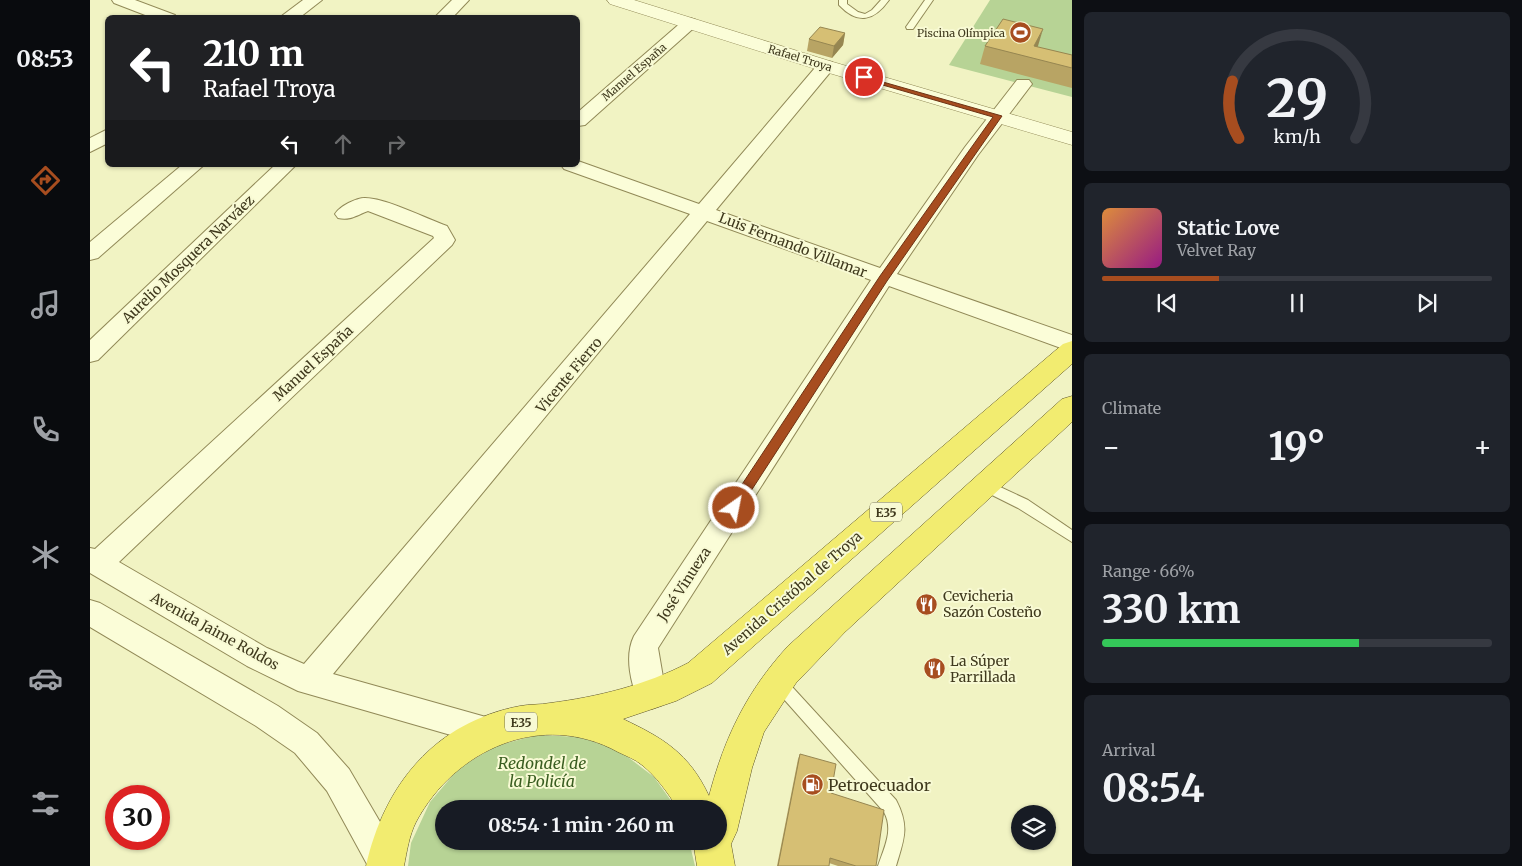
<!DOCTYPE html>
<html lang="en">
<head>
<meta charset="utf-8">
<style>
  :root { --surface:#171b24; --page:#20242c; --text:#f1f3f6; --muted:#9ea1a6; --line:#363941; --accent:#a74d1f }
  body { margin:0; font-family:Merriweather,serif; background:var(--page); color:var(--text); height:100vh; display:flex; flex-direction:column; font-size:19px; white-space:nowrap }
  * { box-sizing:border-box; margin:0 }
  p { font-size:16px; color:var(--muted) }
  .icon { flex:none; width:28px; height:28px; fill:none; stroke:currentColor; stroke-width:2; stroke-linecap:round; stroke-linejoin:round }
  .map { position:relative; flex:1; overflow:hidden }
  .panel { display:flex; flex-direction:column; gap:12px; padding:12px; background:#0d0f14; width:450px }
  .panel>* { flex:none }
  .banner { position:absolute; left:15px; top:15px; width:475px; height:152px; border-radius:8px; box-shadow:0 1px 4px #0004; background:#202124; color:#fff; overflow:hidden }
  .tools { position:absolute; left:921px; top:805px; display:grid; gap:10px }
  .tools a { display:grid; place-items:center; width:45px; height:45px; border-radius:50%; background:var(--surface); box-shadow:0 1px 4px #0004; font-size:25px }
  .speed { position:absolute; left:15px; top:785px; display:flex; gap:10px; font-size:25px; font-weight:700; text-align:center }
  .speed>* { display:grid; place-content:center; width:65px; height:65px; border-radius:50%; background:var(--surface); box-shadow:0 1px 4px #0004; line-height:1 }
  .speed .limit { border:8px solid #d22; background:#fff; color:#111 }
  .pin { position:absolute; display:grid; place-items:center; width:42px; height:42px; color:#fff; margin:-21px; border:2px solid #fff; border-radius:50%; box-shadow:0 1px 5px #0007 }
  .me { position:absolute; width:55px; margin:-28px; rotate:33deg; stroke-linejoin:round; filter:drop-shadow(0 0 4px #0008) }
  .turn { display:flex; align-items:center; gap:18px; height:105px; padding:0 15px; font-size:22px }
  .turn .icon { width:65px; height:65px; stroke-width:2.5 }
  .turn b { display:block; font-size:35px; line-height:42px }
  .lanes { display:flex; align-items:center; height:48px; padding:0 15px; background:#0003; justify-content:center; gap:25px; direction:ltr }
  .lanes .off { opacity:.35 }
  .big { font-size:38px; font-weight:700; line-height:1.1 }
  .panel .tile { flex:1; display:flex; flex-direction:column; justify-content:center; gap:8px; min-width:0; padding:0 18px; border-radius:8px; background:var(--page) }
  .panel .dial { align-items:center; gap:0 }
  .dial svg { height:130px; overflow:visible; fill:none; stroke:var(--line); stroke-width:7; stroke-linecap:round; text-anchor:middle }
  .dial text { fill:var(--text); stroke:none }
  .song { display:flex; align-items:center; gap:15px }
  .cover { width:60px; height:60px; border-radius:8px; background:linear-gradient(135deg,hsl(30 70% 55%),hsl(310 70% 35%)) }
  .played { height:5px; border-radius:2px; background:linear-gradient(90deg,var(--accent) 30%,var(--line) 30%) }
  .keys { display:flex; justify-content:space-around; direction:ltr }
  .heat { display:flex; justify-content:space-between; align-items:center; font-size:28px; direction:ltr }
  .charge { height:8px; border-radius:4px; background:linear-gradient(90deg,#34c759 66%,var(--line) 0) }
  .trip { position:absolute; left:345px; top:800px; width:292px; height:50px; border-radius:25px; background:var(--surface); box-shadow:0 1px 4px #0004; font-weight:700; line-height:50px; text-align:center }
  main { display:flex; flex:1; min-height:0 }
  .menu { display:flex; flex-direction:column; width:90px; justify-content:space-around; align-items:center; background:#090b0e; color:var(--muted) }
  .menu .icon { width:35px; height:35px }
  .menu .selected { color:var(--accent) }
  .menu b { font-size:22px; color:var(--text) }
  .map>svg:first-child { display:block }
  .green { fill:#b7d395 }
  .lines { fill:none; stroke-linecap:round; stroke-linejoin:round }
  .service-casing { stroke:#918957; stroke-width:2 }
  .minor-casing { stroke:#918957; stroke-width:2 }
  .tertiary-casing { stroke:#918957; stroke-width:1 }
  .trunk-casing { stroke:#5e542c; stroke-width:1 }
  .service { fill:#fbfdd8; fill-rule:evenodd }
  .minor { fill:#fbfdd8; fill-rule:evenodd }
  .tertiary { fill:#fbfdd8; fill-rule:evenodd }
  .trunk { fill:#f2ec70; fill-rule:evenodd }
  .wall { fill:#b8a464 }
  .shaded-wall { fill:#968651 }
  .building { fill:#d6bf74; stroke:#968651 }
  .route { fill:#a74d1f; stroke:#6d3214 }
  .labels { text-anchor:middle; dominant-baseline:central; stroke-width:4; stroke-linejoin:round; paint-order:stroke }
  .far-poi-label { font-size:11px; fill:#3f391d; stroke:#f8fad4; text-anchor:end }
  .far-street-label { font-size:11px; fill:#3f391d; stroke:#f8fad4 }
  .shield { fill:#f8fad4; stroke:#767354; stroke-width:1 }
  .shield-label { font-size:12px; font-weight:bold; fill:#3f391d }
  .street-label { font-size:14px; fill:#3f391d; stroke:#f8fad4 }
  .poi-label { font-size:14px; fill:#3f391d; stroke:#f8fad4; text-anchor:start }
  .near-park-label { font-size:16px; font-style:italic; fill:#3a5e21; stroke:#f8fad4 }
  .near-poi-label { font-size:16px; fill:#3f391d; stroke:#f8fad4; text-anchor:start }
</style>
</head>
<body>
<main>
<nav class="menu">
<b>08:53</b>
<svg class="icon selected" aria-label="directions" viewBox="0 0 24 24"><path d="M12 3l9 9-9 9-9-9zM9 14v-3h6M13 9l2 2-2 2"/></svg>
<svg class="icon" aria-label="music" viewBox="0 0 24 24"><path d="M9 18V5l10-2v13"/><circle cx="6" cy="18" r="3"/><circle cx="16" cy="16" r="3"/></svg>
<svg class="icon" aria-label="phone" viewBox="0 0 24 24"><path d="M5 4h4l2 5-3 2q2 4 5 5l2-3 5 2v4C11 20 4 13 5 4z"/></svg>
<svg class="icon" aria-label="climate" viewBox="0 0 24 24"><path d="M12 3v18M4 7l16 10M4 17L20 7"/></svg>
<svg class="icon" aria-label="car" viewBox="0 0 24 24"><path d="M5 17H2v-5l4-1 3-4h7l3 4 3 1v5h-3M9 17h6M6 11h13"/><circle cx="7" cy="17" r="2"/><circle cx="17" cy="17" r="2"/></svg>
<svg class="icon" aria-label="filters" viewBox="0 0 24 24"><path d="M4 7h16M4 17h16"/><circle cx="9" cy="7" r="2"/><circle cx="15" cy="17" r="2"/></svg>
</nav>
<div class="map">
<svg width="982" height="866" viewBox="0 0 982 866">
  <rect width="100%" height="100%" fill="#f1f3c3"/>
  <g class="green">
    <path d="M900,0h82v97l-123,-32z"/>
    <path d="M447,735l43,2 40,14 34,26 23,32h-233v32h245l6,25h-287l3,-23 19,-41 29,-34 37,-22z"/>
  </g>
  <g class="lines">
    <defs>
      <g id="service">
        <path d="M749,0h8v4l11,8 7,2 7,-4 9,-10h8c-15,21 -31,25 -50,5z"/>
        <path d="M835,0h8l-20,29h-6l-1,-2z"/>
        <path d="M895,480l43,20 44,30v12l-54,-34 -38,-19 -2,-4 2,-4z"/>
        <path d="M689,676l5,2 112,122c14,27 8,39 0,66h-18c6,-18 16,-36 6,-54l-110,-124 -3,-5 3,-5z"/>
      </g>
      <g id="minor">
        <path d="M22,0h23l40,15 2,3h-24l-39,-15z"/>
        <path d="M213,0h19l-23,18h-20z"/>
        <path d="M362,0h17l-17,18h-18z"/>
        <path d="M600,18l6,2 2,3 -2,3 -111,99 -7,1v-14l106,-92z"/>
        <path d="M736,61l6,1 3,4 -3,4 -116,140 164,58 85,-121 52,-67h12l3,4 -54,71 -81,119 175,61v17l-183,-66 -231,362 8,47 -4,10 -11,4 -11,-4c-9,-20 -16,-49 -6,-69l237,-356 -164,-59 -374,453 167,47 5,10 -5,10 -11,5 -191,-55 -51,-25 -157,-93v-25l5,1 339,-311 -1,-2 -65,-25c-11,4 -18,10 -30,7l-3,-4c5,-8 21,-16 30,-16 21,0 62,21 82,28l8,14 -3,5 -333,317 148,86 37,16 386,-450 -126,-45 -3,-4h17v-4l121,43 121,-142z"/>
        <path d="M18,129v14l-18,9v-14z"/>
        <path d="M92,165h22l-106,93 -8,2v-18z"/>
        <path d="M185,165h21l-198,195 -8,2v-22z"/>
        <path d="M0,600l10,3 178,103 39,27 32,36 48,82 5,12 -1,3h-33l-41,-75 -32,-38 -39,-27 -166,-99z"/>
      </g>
      <path id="tertiary" d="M517,0h27l199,62 239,70v13l-253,-75 -209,-66z"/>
      <path id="trunk" d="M982,341v23l-360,319 -36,18 -53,18c40,19 66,34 86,77 16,-60 38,-105 79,-150l274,-247 10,-3v26l-227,210 -49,51 -32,49 -12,36 -15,63 -6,13 4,22h-38l-4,-25h26v-32h-41c-10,-16 -22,-33 -36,-44 -7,-6 -16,-9 -24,-13 -76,-42 -163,-3 -202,70 -7,14 -9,29 -12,44h-38c18,-81 69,-144 154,-160 10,-2 20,-1 30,-3 47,-6 96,-18 138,-40l375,-319z"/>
    </defs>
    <use href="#service" class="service-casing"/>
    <use href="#minor" class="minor-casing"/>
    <use href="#tertiary" class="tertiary-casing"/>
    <use href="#trunk" class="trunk-casing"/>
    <use href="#service" class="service"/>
    <use href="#minor" class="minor"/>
    <use href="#tertiary" class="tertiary"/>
    <use href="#trunk" class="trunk"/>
  </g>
  <g class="wall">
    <path d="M755,33l-2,12 -11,13 -25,-7 2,-12z"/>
    <path d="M895,46l52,1 35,8v33l-92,-24z"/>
    <path d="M710,754l31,39 45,73h-38l-9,-3v3h-52l21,-107z"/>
  </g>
  <g class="shaded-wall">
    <path d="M953,29l-5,17 -7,12 3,-12z"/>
    <path d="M755,33l-2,12 -11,13 2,-12z"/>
  </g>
  <g class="building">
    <path d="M913,19l40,10 -9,17 38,9v13l-87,-22z"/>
    <path d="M730,27l25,6 -11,13 -25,-7z"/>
    <path d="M710,754l36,10 -5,29 53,17 -8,56h-20l-26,-8 -1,8h-51z"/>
  </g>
  <path class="route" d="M772,76l140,40 -115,165 -149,230h-9l-1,-3 1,-4 151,-228 113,-159 -131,-38z"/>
  <defs>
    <symbol id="stadium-disc" viewBox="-11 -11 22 22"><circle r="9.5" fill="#a74d1f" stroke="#f8fad4"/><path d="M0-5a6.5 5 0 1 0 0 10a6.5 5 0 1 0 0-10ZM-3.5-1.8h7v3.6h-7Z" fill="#fff"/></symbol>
    <symbol id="restaurant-disc" viewBox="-11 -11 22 22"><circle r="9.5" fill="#a74d1f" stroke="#f8fad4"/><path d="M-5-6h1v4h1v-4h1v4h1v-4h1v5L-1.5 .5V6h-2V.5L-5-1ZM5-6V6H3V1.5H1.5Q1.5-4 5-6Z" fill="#fff"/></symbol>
    <symbol id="fuel-disc" viewBox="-11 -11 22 22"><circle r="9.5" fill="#a74d1f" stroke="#f8fad4"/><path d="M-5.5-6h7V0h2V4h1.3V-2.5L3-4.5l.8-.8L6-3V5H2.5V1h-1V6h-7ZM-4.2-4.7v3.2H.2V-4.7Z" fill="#fff"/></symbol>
  </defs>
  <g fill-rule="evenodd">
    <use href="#stadium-disc" x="918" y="20" width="25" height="25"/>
    <use href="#restaurant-disc" x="824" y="592" width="25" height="25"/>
    <use href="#restaurant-disc" x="832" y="656" width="25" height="25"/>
    <use href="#fuel-disc" x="710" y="772" width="25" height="25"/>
  </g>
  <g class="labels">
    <g class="far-poi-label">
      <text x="915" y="33">Piscina Olímpica</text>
    </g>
    <g class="far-street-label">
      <text transform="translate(710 58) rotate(17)">Rafael Troya</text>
      <text transform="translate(544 72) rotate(-41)">Manuel España</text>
    </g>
    <g class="shield">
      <rect x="780" y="502.5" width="32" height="19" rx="4"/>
      <rect x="415" y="712.5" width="32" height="19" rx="4"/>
    </g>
    <g class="shield-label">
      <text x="796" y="512">E35</text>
      <text x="431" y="722">E35</text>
    </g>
    <g class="street-label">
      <text transform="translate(703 245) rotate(21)">Luis Fernando Villamar</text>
      <text transform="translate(98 259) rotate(-44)">Aurelio Mosquera Narváez</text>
      <text transform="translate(223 363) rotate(-43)">Manuel España</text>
      <text transform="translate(479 375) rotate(-50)">Vicente Fierro</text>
      <text transform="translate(594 584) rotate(-57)">José Vinueza</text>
      <text transform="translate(702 593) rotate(-41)">Avenida Cristóbal de Troya</text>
      <text transform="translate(125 631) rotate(29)">Avenida Jaime Roldos</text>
    </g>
    <g class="poi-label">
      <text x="853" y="596">Cevicheria<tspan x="853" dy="16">Sazón Costeño</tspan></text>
      <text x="860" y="661">La Súper<tspan x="860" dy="16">Parrillada</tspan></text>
    </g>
    <g class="near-park-label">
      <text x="452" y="763">Redondel de<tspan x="452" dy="18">la Policía</tspan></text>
    </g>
    <g class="near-poi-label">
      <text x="738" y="785">Petroecuador</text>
    </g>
  </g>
</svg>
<div class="tools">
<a><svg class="icon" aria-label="layers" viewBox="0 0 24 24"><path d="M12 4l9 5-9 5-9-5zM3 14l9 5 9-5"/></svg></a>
</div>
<div class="speed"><div class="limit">30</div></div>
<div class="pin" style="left:774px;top:77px;background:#d93025"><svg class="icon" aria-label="arrive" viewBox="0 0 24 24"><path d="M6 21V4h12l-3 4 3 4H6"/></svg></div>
<svg class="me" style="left:644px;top:508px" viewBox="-20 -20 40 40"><circle r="17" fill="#a74d1f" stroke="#fff" stroke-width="3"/><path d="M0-11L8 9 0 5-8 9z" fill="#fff"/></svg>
<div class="trip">08:54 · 1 min · 260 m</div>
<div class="banner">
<div class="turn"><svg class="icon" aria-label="left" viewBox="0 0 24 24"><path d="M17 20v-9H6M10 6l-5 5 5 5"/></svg><div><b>210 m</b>Rafael Troya</div></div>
<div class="lanes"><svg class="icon" aria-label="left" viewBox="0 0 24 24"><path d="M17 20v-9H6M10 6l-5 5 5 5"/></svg><svg class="icon off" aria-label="ahead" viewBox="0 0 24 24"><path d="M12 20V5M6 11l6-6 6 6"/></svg><svg class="icon off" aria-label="right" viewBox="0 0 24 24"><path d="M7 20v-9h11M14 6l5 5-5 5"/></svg></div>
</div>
</div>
<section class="panel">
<div class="tile dial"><svg viewBox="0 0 100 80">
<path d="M14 69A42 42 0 1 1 86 69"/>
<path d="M14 69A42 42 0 0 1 10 34" stroke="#a74d1f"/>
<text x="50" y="56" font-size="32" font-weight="700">29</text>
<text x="50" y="72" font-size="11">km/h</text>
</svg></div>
<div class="tile">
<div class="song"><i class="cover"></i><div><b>Static Love</b><p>Velvet Ray</p></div></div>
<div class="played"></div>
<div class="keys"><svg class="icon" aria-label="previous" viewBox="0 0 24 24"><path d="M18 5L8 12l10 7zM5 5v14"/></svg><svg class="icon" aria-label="pause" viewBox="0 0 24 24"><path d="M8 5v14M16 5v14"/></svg><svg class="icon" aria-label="next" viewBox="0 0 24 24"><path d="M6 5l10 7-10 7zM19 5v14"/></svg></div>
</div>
<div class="tile"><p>Climate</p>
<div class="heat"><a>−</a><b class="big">19°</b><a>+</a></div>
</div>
<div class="tile"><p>Range · 66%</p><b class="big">330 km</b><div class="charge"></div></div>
<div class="tile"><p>Arrival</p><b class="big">08:54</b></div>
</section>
</main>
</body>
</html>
